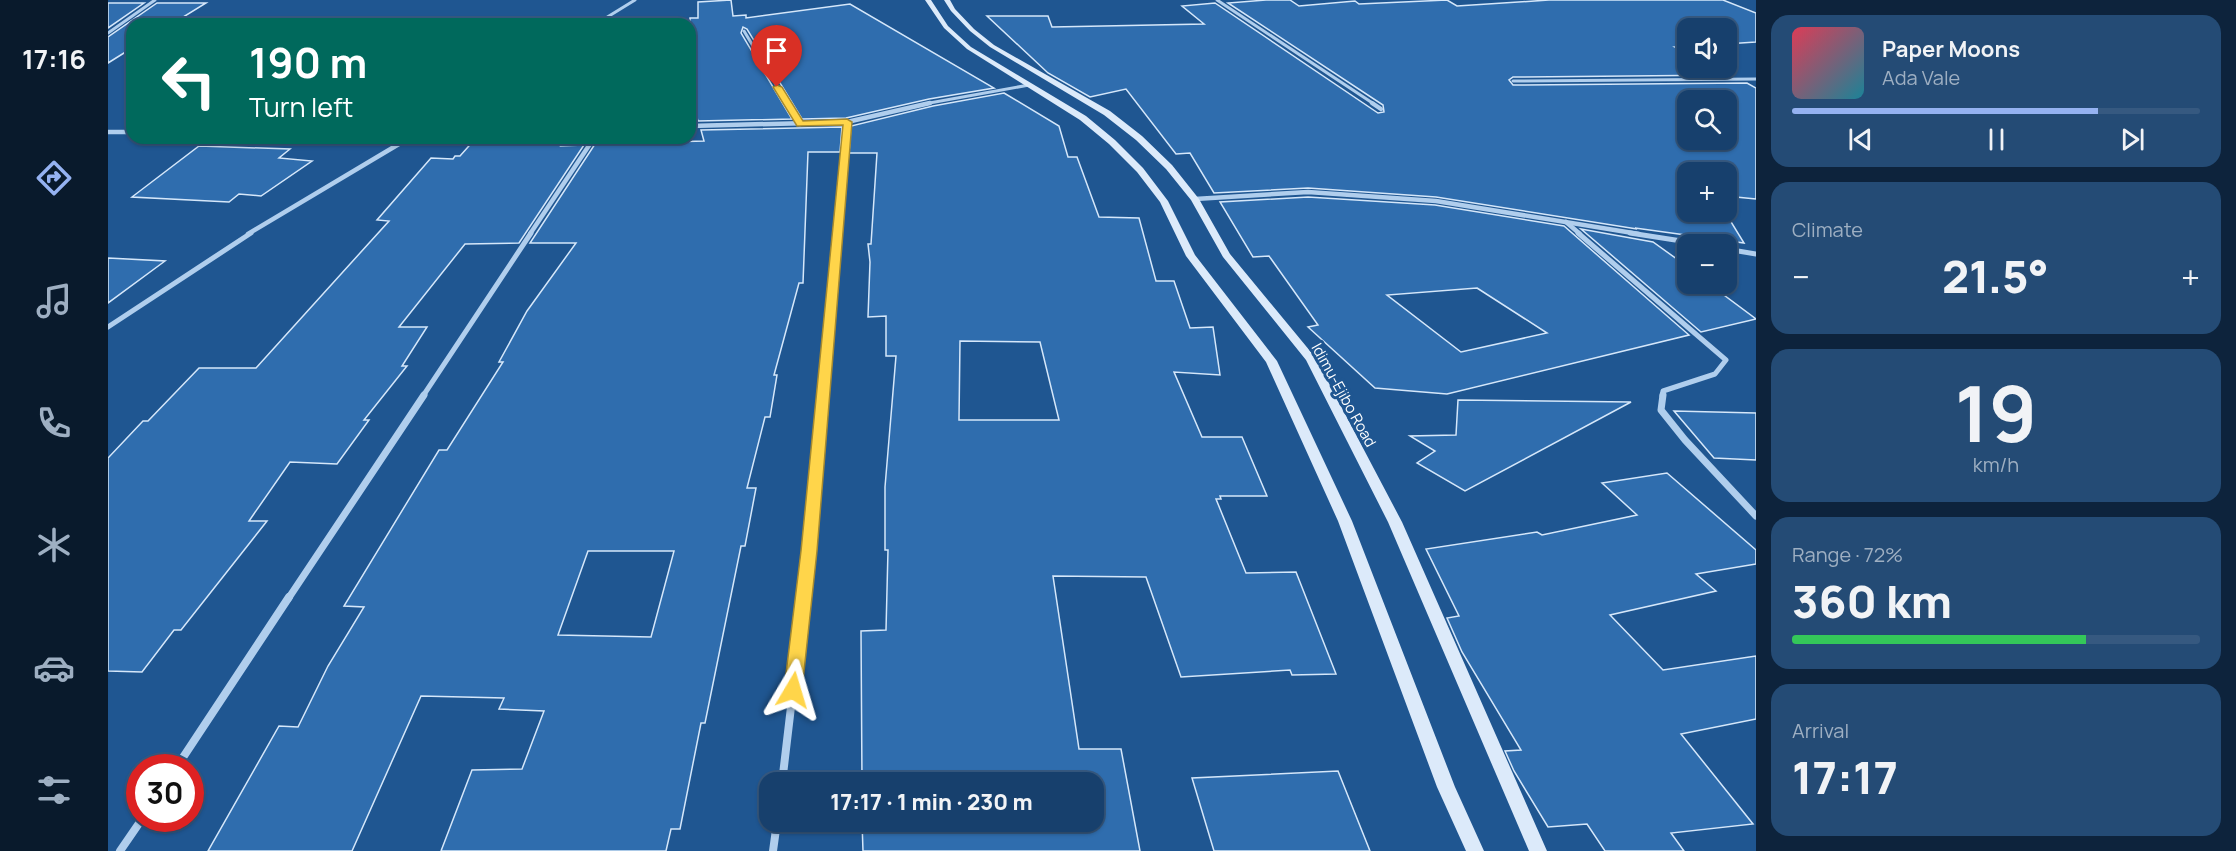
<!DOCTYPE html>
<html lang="en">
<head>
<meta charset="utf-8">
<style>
  :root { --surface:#17406d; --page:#244b75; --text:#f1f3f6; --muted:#9eafc2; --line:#365980; --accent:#95b2f1 }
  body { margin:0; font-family:Manrope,sans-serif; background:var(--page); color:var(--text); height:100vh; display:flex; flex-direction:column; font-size:22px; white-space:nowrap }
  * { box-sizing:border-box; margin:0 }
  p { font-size:20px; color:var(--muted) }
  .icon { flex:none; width:33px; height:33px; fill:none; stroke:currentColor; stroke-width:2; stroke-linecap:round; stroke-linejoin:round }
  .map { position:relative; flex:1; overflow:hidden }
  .details { display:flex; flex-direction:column; gap:15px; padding:15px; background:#0d233c; width:480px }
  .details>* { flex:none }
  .hud { position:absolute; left:18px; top:18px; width:570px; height:126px; border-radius:18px; box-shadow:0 2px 4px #0004,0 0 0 2px var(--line); background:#00695c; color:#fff; overflow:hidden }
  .buttons { position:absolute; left:1569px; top:18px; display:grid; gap:12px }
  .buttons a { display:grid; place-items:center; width:60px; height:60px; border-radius:12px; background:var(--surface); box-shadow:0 2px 4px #0004,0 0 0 2px var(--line); font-size:30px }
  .speed { position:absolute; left:18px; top:754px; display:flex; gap:12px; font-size:30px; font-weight:700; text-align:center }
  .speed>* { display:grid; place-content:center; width:78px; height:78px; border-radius:50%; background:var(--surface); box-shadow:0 2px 4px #0004,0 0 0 2px var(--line); line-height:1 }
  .speed .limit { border:9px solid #d22; background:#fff; color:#111 }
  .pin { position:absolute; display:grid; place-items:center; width:51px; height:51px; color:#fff; margin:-62px -26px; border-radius:50% 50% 50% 0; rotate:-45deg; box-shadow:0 0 6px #0007 }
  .pin .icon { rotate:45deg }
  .me { position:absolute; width:66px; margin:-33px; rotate:7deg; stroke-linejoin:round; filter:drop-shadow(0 0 4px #0008) }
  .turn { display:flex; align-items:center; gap:21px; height:126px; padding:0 24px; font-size:27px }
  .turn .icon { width:78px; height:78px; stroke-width:2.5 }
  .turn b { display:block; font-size:42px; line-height:51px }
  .big { font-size:45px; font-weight:800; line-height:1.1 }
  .details .card { flex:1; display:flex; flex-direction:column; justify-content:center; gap:9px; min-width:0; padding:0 21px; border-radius:18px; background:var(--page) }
  .details .dial { align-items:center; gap:0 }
  .dial b { font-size:78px; line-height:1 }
  .song { display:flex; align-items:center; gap:18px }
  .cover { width:72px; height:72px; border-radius:9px; background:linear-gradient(135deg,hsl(350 70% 55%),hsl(190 70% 35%)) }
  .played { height:6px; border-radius:3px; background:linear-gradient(90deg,var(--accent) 75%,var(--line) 75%) }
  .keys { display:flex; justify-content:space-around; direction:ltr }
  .heat { display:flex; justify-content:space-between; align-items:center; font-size:33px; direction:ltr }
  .charge { height:9px; border-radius:4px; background:linear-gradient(90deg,#34c759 72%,var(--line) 0) }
  .trip { position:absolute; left:651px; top:772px; width:345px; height:60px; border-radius:18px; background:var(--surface); box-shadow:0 2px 4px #0004,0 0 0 2px var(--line); font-weight:800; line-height:60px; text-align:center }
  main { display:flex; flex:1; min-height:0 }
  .dock { display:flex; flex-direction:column; width:108px; justify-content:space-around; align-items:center; background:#091a2c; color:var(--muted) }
  .dock .icon { width:42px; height:42px }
  .dock .on { color:var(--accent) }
  .dock b { font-size:27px; color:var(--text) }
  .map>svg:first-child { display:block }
  .building { fill:#2f6dae; stroke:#d5e7fa; stroke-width:1.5; fill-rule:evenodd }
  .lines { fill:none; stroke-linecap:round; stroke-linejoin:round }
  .minor-far4 { stroke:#b0ceed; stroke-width:3 }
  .minor-far3 { stroke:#b0ceed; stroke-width:4.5 }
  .minor-far2 { stroke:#b0ceed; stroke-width:5 }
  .minor-far1 { stroke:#b0ceed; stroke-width:7 }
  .minor { stroke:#b0ceed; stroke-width:8 }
  .secondary { fill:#dceafa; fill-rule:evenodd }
  .route { fill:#ffd54a; stroke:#a68a30; stroke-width:1.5 }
  .labels { text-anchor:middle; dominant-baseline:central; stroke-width:6; stroke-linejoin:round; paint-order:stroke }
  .street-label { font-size:15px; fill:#fff; stroke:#1f5691 }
</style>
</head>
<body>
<main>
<nav class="dock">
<b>17:16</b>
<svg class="icon on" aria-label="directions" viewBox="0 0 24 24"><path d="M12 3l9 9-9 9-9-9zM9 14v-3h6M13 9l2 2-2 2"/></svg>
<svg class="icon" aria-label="music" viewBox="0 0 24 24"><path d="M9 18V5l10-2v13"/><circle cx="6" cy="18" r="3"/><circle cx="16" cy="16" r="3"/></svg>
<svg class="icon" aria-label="phone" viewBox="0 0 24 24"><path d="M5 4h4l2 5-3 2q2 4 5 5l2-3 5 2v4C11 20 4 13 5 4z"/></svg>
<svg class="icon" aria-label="climate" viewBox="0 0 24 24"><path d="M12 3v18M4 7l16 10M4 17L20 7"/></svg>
<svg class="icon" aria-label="car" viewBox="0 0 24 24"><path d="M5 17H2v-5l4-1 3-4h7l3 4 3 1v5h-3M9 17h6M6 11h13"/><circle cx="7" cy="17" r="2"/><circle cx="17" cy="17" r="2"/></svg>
<svg class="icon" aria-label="filters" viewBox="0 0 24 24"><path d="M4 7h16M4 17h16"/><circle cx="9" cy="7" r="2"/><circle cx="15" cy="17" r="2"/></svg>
</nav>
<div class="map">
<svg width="1648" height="851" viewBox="0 0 1648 851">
  <rect width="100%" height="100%" fill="#1f5691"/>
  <g class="building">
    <path d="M623,0l2,16 13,-1v3l104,-14 144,84 -65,11 -83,19 -44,1 -55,-90 -4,-2 -2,6 51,86 -94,2 -8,-27v-76h8v-16z"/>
    <path d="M1158,0h24l9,6 56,-5 4,3 88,-4 10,6 92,-6h174l33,13v29l-30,2v-16h-38v18l-13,1 13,6v15h28l16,7 -219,2 -4,3 4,5 234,-2 9,5v111l-30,-3v-24h-38v40h37l19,31 -109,-15 2,1 -201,-32 -128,-9 -94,5 -24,-40 -14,1 -50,-65 -36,8 -42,-24 -61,-57h61l4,11 152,-3 -22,-18 33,-3 163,110 6,-1 -1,-7 -155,-102zM1580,100h38v40h-38z"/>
    <path d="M0,3h36l-36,25z"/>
    <path d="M49,3h49l-34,21h-40v24l-24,15v-26z"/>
    <path d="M896,93l55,33 9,31h9l22,60 40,1 17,63h18l16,47 23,-1 7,48 -46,-3 28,65h40l25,59h-47l1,3h-5l30,74 50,-1 40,102 -44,1 -2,-5 -109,7 -35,-100 -93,-1 26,173h42l19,102h-277l-1,-29h232v-39h-232l-1,-152 25,-1 2,-80h-3v-63l11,-131h-10v-40l-18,1 2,-55 -2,-18h3l6,-91h-28l2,-27 82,-20zM852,341l80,1 19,78h-100z"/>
    <path d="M734,127l-2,25h-32l-5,131h-4l-25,92h3l-7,42h-5l-18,71h9l-11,58h-4l-36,177h-4l-21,106h-9l-5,22h-225l31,-81 50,-1 22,-58 -45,-2 5,-11 -83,-2 -69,155h-144l71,-125 19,1 30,-61 36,-59 -20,-1 95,-156h8l56,-88h-4l28,-51 49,-68h-46l65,-99 109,-3 -3,-11zM480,551h86l-23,86 -93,-2z"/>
    <path d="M368,138l91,1 -6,7 23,-1 -65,98 -54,1 -66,83h28l-25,39h5l-43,54h5l-32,44 -47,-2 -41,59h18l-86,109h-7l-32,42 -34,-1v-213l35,-37h5l51,-53h57l133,-147 -12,-1 54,-62 22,1 2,-3h5z"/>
    <path d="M91,146l91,3 -11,9 33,3 -51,35 -22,-2 -10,8 -97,-5z"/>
    <path d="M1200,197l127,8 129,21 125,109 -242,59 -72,-6 -67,-61 10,-2 -49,-69 -16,1 -33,-55zM1369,288l70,45 -86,19 -74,-57z"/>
    <path d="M1473,229l72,13 35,25v17h21l47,35 -55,13z"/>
    <path d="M0,258l57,3 -57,42z"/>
    <path d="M1350,400l173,2 -166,89 -48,-28 18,-12 -25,-15 46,-1z"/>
    <path d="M1566,411l82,2v47l-42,-2z"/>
    <path d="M1559,473l89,77v14l-60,10 20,17 -106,24 53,55 93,-14v63l-75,15 72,90 -82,9 13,18h-79l-18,-27 -39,3 -34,-56 -9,-20 16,-1 -59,-98 -15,-34 12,-2 -33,-67 111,-17 5,3 95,-20 -35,-32z"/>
    <path d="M1230,771l32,80h-156l-22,-73z"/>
  </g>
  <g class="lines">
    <g class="minor-far4">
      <path d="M1109,0l157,104"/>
      <path d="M488,24l39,-24"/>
      <path d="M636,31l44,73"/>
      <path d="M0,33l47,-33"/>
      <path d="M1405,81l243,-2"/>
      <path d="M816,104l105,-19"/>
    </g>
    <g class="minor-far3">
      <path d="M679,103l13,21"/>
      <path d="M1264,103l9,6"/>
      <path d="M582,126l157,-4 83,-19"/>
      <path d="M0,132h24"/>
      <path d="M1087,199l113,-7 128,9 203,33"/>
      <path d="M1458,222l14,12"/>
      <path d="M140,234l161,-96"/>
      <path d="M422,234l64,-96"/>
      <path d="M729,234l10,-112"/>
    </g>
    <g class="minor-far2">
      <path d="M1470,233l148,127 -11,14 -52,17 -1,5"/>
      <path d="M1522,233l71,11"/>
      <path d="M1618,249l30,5"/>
      <path d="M0,327l143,-94"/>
      <path d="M315,396l108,-163"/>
      <path d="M715,396l14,-163"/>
    </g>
    <g class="minor-far1">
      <path d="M1555,395l-2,15 24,30 71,76"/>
      <path d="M180,599l136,-204"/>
      <path d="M695,599l20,-204"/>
    </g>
    <g class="minor">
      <path d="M68,768l113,-171"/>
      <path d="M674,783l22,-186"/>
      <path d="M12,851l22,-32"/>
      <path d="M665,851l4,-29"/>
    </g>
    <g class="secondary">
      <path d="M817,0h6l17,26 23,21 115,69 29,24 28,28 25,33 27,54 82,106 75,160 103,266 29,64h-18l-29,-64 -99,-266 -72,-159 -80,-106 -26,-54 -23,-30 -28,-28 -29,-24 -113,-71 -23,-21z"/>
      <path d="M836,0h6l5,9 19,20 20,16 116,66 32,25 30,29 27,34 31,55 85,103 87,165 145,329h-18l-141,-329 -82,-162 -83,-103 -32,-57 -25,-31 -30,-29 -32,-25 -114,-68 -20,-16 -19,-20z"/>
    </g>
  </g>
  <path class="route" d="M669,85l5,2 21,34 44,-2 5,3 -35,429 -15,139 -3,5 -6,2 -7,-2 -2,-5 17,-139 42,-426 -46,1 -24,-39z"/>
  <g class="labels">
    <g class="street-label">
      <text transform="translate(1236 395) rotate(61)">Idimu-Ejibo Road</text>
    </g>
  </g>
</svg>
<div class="buttons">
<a><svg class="icon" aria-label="sound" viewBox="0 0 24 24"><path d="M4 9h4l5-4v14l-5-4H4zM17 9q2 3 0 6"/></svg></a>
<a><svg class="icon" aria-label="search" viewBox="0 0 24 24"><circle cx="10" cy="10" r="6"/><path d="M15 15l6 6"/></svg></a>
<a>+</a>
<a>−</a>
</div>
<div class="speed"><div class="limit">30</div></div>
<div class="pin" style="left:669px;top:87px;background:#d93025"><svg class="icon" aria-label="arrive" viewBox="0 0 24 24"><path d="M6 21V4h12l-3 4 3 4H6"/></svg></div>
<svg class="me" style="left:685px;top:690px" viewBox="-20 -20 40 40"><path d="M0-17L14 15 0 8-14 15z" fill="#ffd54a" stroke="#fff" stroke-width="4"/></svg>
<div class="trip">17:17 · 1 min · 230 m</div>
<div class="hud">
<div class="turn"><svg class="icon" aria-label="left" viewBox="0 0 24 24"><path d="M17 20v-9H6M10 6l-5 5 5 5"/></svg><div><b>190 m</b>Turn left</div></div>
</div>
</div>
<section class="details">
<div class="card">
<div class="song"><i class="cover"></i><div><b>Paper Moons</b><p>Ada Vale</p></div></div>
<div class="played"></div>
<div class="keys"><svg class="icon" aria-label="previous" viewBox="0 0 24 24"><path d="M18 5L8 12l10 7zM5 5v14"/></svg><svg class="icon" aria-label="pause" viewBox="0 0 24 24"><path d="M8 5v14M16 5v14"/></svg><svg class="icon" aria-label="next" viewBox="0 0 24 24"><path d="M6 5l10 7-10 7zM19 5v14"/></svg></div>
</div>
<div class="card"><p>Climate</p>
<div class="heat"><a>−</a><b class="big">21.5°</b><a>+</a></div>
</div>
<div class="card dial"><b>19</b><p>km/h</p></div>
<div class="card"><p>Range · 72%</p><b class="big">360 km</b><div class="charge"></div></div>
<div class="card"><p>Arrival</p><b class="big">17:17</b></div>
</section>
</main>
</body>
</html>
